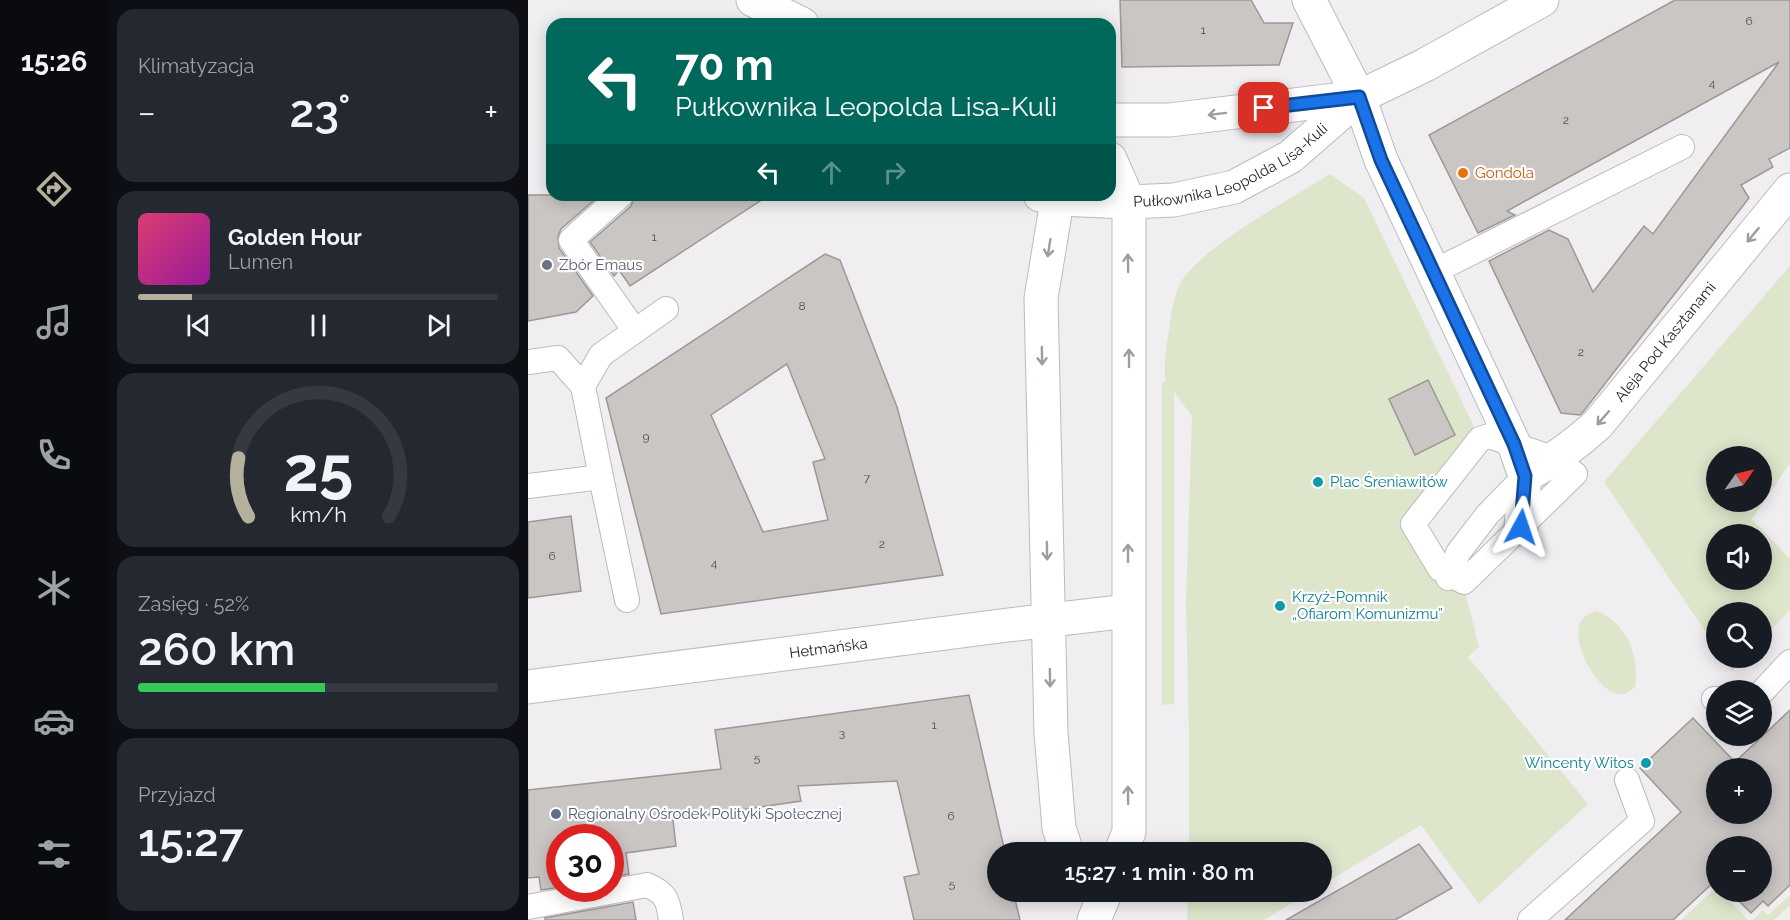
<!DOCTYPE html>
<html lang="pl">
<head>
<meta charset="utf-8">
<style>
  :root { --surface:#171b24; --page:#242831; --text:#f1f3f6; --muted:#9ea1a6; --line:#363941; --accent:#b4b09b }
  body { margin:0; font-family:Raleway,sans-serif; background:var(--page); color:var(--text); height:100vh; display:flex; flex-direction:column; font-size:22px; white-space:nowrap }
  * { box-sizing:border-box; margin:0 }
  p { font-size:20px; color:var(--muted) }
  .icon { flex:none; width:33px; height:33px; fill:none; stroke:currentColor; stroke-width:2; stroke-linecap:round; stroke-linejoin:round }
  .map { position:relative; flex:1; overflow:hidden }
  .side { display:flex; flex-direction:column; gap:9px; padding:9px; background:#0d0f14; width:420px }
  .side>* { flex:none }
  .top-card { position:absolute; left:18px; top:18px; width:570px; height:183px; border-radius:18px; box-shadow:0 3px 15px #0003; background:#00695c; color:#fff; overflow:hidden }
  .needle { width:39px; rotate:56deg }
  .tools { position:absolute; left:1178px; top:446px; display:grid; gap:12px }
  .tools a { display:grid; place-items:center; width:66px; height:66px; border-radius:50%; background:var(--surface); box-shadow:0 3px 15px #0003; font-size:30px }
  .speed { position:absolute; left:18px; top:824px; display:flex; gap:12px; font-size:30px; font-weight:700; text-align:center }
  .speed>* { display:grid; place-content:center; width:78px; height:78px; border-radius:50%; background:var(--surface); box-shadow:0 3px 15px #0003; line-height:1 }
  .speed .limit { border:9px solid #d22; background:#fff; color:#111 }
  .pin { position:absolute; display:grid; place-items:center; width:51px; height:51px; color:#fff; margin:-26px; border-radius:12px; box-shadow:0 3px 9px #0006 }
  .me { position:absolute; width:66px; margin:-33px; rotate:5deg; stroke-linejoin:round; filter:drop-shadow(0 0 4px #0008) }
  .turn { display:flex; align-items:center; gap:21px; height:126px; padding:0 30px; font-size:27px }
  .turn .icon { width:78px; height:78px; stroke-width:2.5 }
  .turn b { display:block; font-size:42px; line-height:51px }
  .lanes { display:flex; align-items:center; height:57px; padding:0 30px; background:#0003; justify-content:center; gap:30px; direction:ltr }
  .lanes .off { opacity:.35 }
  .big { font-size:45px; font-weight:600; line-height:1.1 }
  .side .card { flex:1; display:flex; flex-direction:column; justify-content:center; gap:9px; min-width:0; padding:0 21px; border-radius:18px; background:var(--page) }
  .side .dial { align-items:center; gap:0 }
  .dial svg { height:156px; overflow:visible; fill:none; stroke:var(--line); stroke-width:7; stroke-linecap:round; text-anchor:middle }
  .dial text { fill:var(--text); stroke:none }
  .song { display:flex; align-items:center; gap:18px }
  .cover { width:72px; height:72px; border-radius:9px; background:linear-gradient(135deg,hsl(340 70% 55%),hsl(300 70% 35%)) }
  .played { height:6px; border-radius:3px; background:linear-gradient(90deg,var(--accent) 15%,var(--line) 15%) }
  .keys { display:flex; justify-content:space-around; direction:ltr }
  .heat { display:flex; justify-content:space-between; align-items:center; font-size:33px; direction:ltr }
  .charge { height:9px; border-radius:4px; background:linear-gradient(90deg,#34c759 52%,var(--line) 0) }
  .trip { position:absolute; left:459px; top:842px; width:345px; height:60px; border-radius:30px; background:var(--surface); box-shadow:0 3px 15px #0003; font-weight:600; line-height:60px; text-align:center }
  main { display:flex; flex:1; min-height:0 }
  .menu { display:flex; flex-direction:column; width:108px; justify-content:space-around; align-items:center; background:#090b0e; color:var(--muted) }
  .menu .icon { width:42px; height:42px }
  .menu .selected { color:var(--accent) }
  .menu b { font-size:27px; color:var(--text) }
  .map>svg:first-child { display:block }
  .green { fill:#dde5ca; fill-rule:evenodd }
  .building { fill:#cac6c4; stroke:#9c9896; stroke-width:1.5; fill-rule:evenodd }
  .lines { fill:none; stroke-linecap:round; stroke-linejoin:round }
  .lane-casing { stroke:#bcbabd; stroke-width:26 }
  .street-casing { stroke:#bcbabd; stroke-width:35 }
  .secondary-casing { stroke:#bcbabd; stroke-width:35 }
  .lane { stroke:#fff; stroke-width:24 }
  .street { stroke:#fff; stroke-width:33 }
  .secondary { stroke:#fff; stroke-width:33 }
  .oneway { stroke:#9d9d9e }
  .route-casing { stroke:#114b97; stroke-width:15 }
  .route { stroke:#1a73e8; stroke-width:10 }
  .food-dot { fill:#e8710a; stroke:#fefcff; stroke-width:2 }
  .worship-dot { fill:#6b7280; stroke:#fefcff; stroke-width:2 }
  .culture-dot { fill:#0f9aa8; stroke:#fefcff; stroke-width:2 }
  .service-dot { fill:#5c6f8a; stroke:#fefcff; stroke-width:2 }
  .labels { text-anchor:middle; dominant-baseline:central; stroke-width:4.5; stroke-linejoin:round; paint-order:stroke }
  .number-label { font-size:12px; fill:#4f4d4e }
  .street-label { font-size:15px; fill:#262527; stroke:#fefcff }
  .food-label { font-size:15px; fill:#c56008; stroke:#fefcff; text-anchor:start }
  .worship-label { font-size:15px; fill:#5b616d; stroke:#fefcff; text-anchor:start }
  .culture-label { font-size:15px; fill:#0d838f; stroke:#fefcff; text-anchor:start }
  .service-label { font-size:15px; fill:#4e5e75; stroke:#fefcff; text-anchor:start }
</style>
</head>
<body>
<main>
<nav class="menu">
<b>15:26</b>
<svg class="icon selected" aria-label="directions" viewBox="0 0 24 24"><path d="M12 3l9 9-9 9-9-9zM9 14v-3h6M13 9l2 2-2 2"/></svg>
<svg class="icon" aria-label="music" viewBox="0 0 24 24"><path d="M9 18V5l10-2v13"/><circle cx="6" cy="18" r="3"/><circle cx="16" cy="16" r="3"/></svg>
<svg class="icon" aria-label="phone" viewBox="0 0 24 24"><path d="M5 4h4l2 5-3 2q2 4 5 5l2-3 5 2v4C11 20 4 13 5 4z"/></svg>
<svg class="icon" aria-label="climate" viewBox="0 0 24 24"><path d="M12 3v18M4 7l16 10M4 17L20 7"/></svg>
<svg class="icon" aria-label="car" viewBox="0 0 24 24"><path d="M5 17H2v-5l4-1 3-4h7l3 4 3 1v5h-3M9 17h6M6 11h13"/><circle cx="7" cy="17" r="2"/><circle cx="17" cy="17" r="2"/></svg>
<svg class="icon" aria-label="filters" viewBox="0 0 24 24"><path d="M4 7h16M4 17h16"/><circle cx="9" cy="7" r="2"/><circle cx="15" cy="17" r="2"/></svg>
</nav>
<section class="side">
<div class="card"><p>Klimatyzacja</p>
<div class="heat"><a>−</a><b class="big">23°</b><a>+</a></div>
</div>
<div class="card">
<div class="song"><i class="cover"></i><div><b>Golden Hour</b><p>Lumen</p></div></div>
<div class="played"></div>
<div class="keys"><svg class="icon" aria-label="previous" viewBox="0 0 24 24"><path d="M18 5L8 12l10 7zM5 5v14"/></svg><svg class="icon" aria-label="pause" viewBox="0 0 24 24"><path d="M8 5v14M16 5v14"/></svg><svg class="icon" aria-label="next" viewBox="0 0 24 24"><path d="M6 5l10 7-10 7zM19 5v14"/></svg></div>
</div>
<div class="card dial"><svg viewBox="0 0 100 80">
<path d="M14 69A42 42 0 1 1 86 69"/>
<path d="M14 69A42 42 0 0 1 9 39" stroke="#b4b09b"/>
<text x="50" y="56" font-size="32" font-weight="700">25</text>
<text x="50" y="72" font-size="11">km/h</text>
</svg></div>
<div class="card"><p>Zasięg · 52%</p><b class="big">260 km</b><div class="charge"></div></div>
<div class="card"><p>Przyjazd</p><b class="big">15:27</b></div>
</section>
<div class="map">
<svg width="1262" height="920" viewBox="0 0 1262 920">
  <rect width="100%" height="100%" fill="#f1eef2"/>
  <g class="green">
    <path d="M802,174l34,24 116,241 -67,85 51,63 15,60 -11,10 120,147 -109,100 -58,-79 -99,60v-33h-133v-121l-3,-127 6,-188 -18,-24v312l-12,1v-323h4c-3,-15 0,-36 3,-51 2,-15 4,-31 10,-45 16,-36 115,-89 151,-112z"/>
    <path d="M1262,266v197l-38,56 38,40v51l-29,30v-28h-45v35l-112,-165zM1188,456h45v45h-45zM1188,534h45v45h-45z"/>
    <path d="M1069,611c30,12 43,45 38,76 -4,3 -8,7 -12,7 -24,3 -54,-53 -42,-73 4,-6 9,-8 16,-10z"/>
    <path d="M1195,657h22l-13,14z"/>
    <path d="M1188,888v3h4l28,29h-67z"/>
    <path d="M660,891h124l-48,29h-77z"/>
    <path d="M1262,895v10l-16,15h-21l10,-10 5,5z"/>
  </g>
  <g class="building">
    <path d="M592,0h131l13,23h29l-14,42 -157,2z"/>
    <path d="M1147,0h115v148l-21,11 4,8 -32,18 8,13 -166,214 -3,3 -19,-2 -72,-152 60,-31 19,9 25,53 51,-66 9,8 126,-172 -272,149 8,4 -37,18 -49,-98z"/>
    <path d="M0,195h72l-39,34 -3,7 1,12 34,48 -17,16 -48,9z"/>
    <path d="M107,195h134l-139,91 -11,-16 -5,6 -24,-34 41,-36z"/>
    <path d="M297,254l15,6 57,147 46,168 -282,39 -55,-216zM259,364l38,95 -12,3 15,58 -65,12 -52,-117z"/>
    <path d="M900,380l27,55 -40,20 -26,-56z"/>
    <path d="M43,516l10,75 -53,7v-76z"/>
    <path d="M441,695l36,157h-7v39h15l7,29h-106l-10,-43 15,-3 -22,-93 -99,5 3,15 -128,19 3,26 -50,7 3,21 -19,3v-40h-50v50l-19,3 -2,-13 -11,1v-88l193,-21 -6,-39z"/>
    <path d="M1262,710v175l-22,21 -5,-5 -12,12 -22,-22h32v-45h-45v34l-43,40h-108l116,-108 -41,-44 53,-50 42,44zM1188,768h45v45h-45z"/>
    <path d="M891,844l33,44 -57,32h-109z"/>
    <path d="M105,902l3,18h-91v-2z"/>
  </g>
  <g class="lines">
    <defs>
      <g id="lane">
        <path d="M93,195l-50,45 64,91"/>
        <path d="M905,272l249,-125"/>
        <path d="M0,362l30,-4 25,28"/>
        <path d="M961,436l66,23 20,15 -111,108 -24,-13 -27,-45 67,-85z"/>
        <path d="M73,477l26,123"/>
        <path d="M0,486l73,-9 -18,-91 18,-31 65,-46"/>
        <path d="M920,578l10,-25 29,-38 38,-39"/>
        <path d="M1233,693l29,-31"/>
        <path d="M1186,699h2"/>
        <path d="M0,907l119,-22c19,8 21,15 24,35"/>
        <path d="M1002,920l112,-99 -15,-41"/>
      </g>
      <g id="street">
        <path d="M781,0l50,97 22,63 133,284 11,32 -4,51"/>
        <path id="s1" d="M997,476c28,-15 50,-31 73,-52l192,-234"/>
      </g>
      <g id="secondary">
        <path d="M225,0l49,24"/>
        <path d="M582,120h60l189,-23"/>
        <path d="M582,159l19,43v630l-8,20"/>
        <path id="s2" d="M512,195l17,4 72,3 45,-2 60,-13 56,-30 69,-60 66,-32 117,-65"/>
        <path d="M530,195l-17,103 10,435 8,95 8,24"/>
        <path id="s3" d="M0,687l480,-62 120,-14"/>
        <path d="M566,920l12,-29"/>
      </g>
    </defs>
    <use href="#lane" class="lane-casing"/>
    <use href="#street" class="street-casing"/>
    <use href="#secondary" class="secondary-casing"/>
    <use href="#lane" class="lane"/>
    <use href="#street" class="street"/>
    <use href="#secondary" class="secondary"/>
  </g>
  <defs><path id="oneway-shaft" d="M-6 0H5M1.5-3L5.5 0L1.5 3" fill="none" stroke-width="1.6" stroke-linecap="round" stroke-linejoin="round" transform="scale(1.5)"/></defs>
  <g class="oneway">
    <use href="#oneway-shaft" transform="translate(689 114) rotate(173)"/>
    <use href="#oneway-shaft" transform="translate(1225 235) rotate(129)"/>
    <use href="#oneway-shaft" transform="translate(521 248) rotate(99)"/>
    <use href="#oneway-shaft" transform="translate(600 263) rotate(-91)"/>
    <use href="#oneway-shaft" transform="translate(514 356) rotate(89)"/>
    <use href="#oneway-shaft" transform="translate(601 358) rotate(-90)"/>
    <use href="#oneway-shaft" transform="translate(1075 418) rotate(131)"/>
    <use href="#oneway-shaft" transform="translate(519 551) rotate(89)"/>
    <use href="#oneway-shaft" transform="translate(600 553) rotate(-90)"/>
    <use href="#oneway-shaft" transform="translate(522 678) rotate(89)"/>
    <use href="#oneway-shaft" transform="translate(600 795) rotate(-91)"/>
  </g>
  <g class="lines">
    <defs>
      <path id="route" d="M736,108l95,-11 22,63 133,284 11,32 -4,51"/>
    </defs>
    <use href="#route" class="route-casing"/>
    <use href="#route" class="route"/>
  </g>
  <circle class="food-dot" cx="935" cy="173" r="6"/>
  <circle class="worship-dot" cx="19" cy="265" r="6"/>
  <g class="culture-dot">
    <circle cx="790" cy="482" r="6"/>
    <circle cx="752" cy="606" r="6"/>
    <circle cx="1118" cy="763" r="6"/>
  </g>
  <circle class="service-dot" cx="28" cy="814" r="6"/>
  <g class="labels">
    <g class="number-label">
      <text x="1221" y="21">6</text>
      <text x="675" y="30">1</text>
      <text x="1184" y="83">4</text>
      <text x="1038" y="120">2</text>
      <text x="126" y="237">1</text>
      <text x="274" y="306">8</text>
      <text x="1053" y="352">2</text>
      <text x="118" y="437">9</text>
      <text x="339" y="478">7</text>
      <text x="354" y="544">2</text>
      <text x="24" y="556">6</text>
      <text x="186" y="563">4</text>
      <text x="406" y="725">1</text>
      <text x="314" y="733">3</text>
      <text x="229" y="758">5</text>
      <text x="423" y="816">6</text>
      <text x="424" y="884">5</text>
    </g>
    <g class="street-label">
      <text stroke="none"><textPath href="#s2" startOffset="200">Pułkownika Leopolda Lisa-Kuli</textPath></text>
      <text stroke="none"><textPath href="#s1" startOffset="196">Aleja Pod Kasztanami</textPath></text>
      <text stroke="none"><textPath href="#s3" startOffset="303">Hetmańska</textPath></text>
    </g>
    <g class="food-label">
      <text x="947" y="173">Gondola</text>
    </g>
    <g class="worship-label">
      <text x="31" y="265">Zbór Emaus</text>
    </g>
    <g class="culture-label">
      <text x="802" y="482">Plac Śreniawitów</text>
      <text x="764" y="597">Krzyż-Pomnik<tspan x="764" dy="17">„Ofiarom Komunizmu”</tspan></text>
      <text x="1106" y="763" text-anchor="end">Wincenty Witos</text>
    </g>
    <g class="service-label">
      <text x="40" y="814">Regionalny Ośrodek Polityki Społecznej</text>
    </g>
  </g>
</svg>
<div class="tools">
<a><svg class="needle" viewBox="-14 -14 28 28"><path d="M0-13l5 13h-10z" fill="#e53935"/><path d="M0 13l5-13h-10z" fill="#9ea1a6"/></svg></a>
<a><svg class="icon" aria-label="sound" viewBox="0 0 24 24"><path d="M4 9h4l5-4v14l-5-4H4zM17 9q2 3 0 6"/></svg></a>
<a><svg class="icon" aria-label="search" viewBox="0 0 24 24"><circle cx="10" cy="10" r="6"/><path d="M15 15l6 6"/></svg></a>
<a><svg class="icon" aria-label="layers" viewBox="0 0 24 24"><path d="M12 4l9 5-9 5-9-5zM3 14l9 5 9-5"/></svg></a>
<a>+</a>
<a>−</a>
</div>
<div class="speed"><div class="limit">30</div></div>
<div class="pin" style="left:736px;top:108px;background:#d93025"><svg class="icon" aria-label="arrive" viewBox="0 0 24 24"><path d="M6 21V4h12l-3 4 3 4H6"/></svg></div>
<svg class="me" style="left:993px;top:527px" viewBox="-20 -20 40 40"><path d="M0-17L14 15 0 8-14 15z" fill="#1a73e8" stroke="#fff" stroke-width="4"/></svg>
<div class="trip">15:27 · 1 min · 80 m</div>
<div class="top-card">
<div class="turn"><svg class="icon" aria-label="left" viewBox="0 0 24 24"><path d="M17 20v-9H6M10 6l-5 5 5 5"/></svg><div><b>70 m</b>Pułkownika Leopolda Lisa-Kuli</div></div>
<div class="lanes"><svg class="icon" aria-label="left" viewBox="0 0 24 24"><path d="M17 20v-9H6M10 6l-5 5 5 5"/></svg><svg class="icon off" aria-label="ahead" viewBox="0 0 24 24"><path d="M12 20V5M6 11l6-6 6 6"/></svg><svg class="icon off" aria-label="right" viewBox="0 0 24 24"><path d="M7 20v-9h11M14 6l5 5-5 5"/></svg></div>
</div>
</div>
</main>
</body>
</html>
